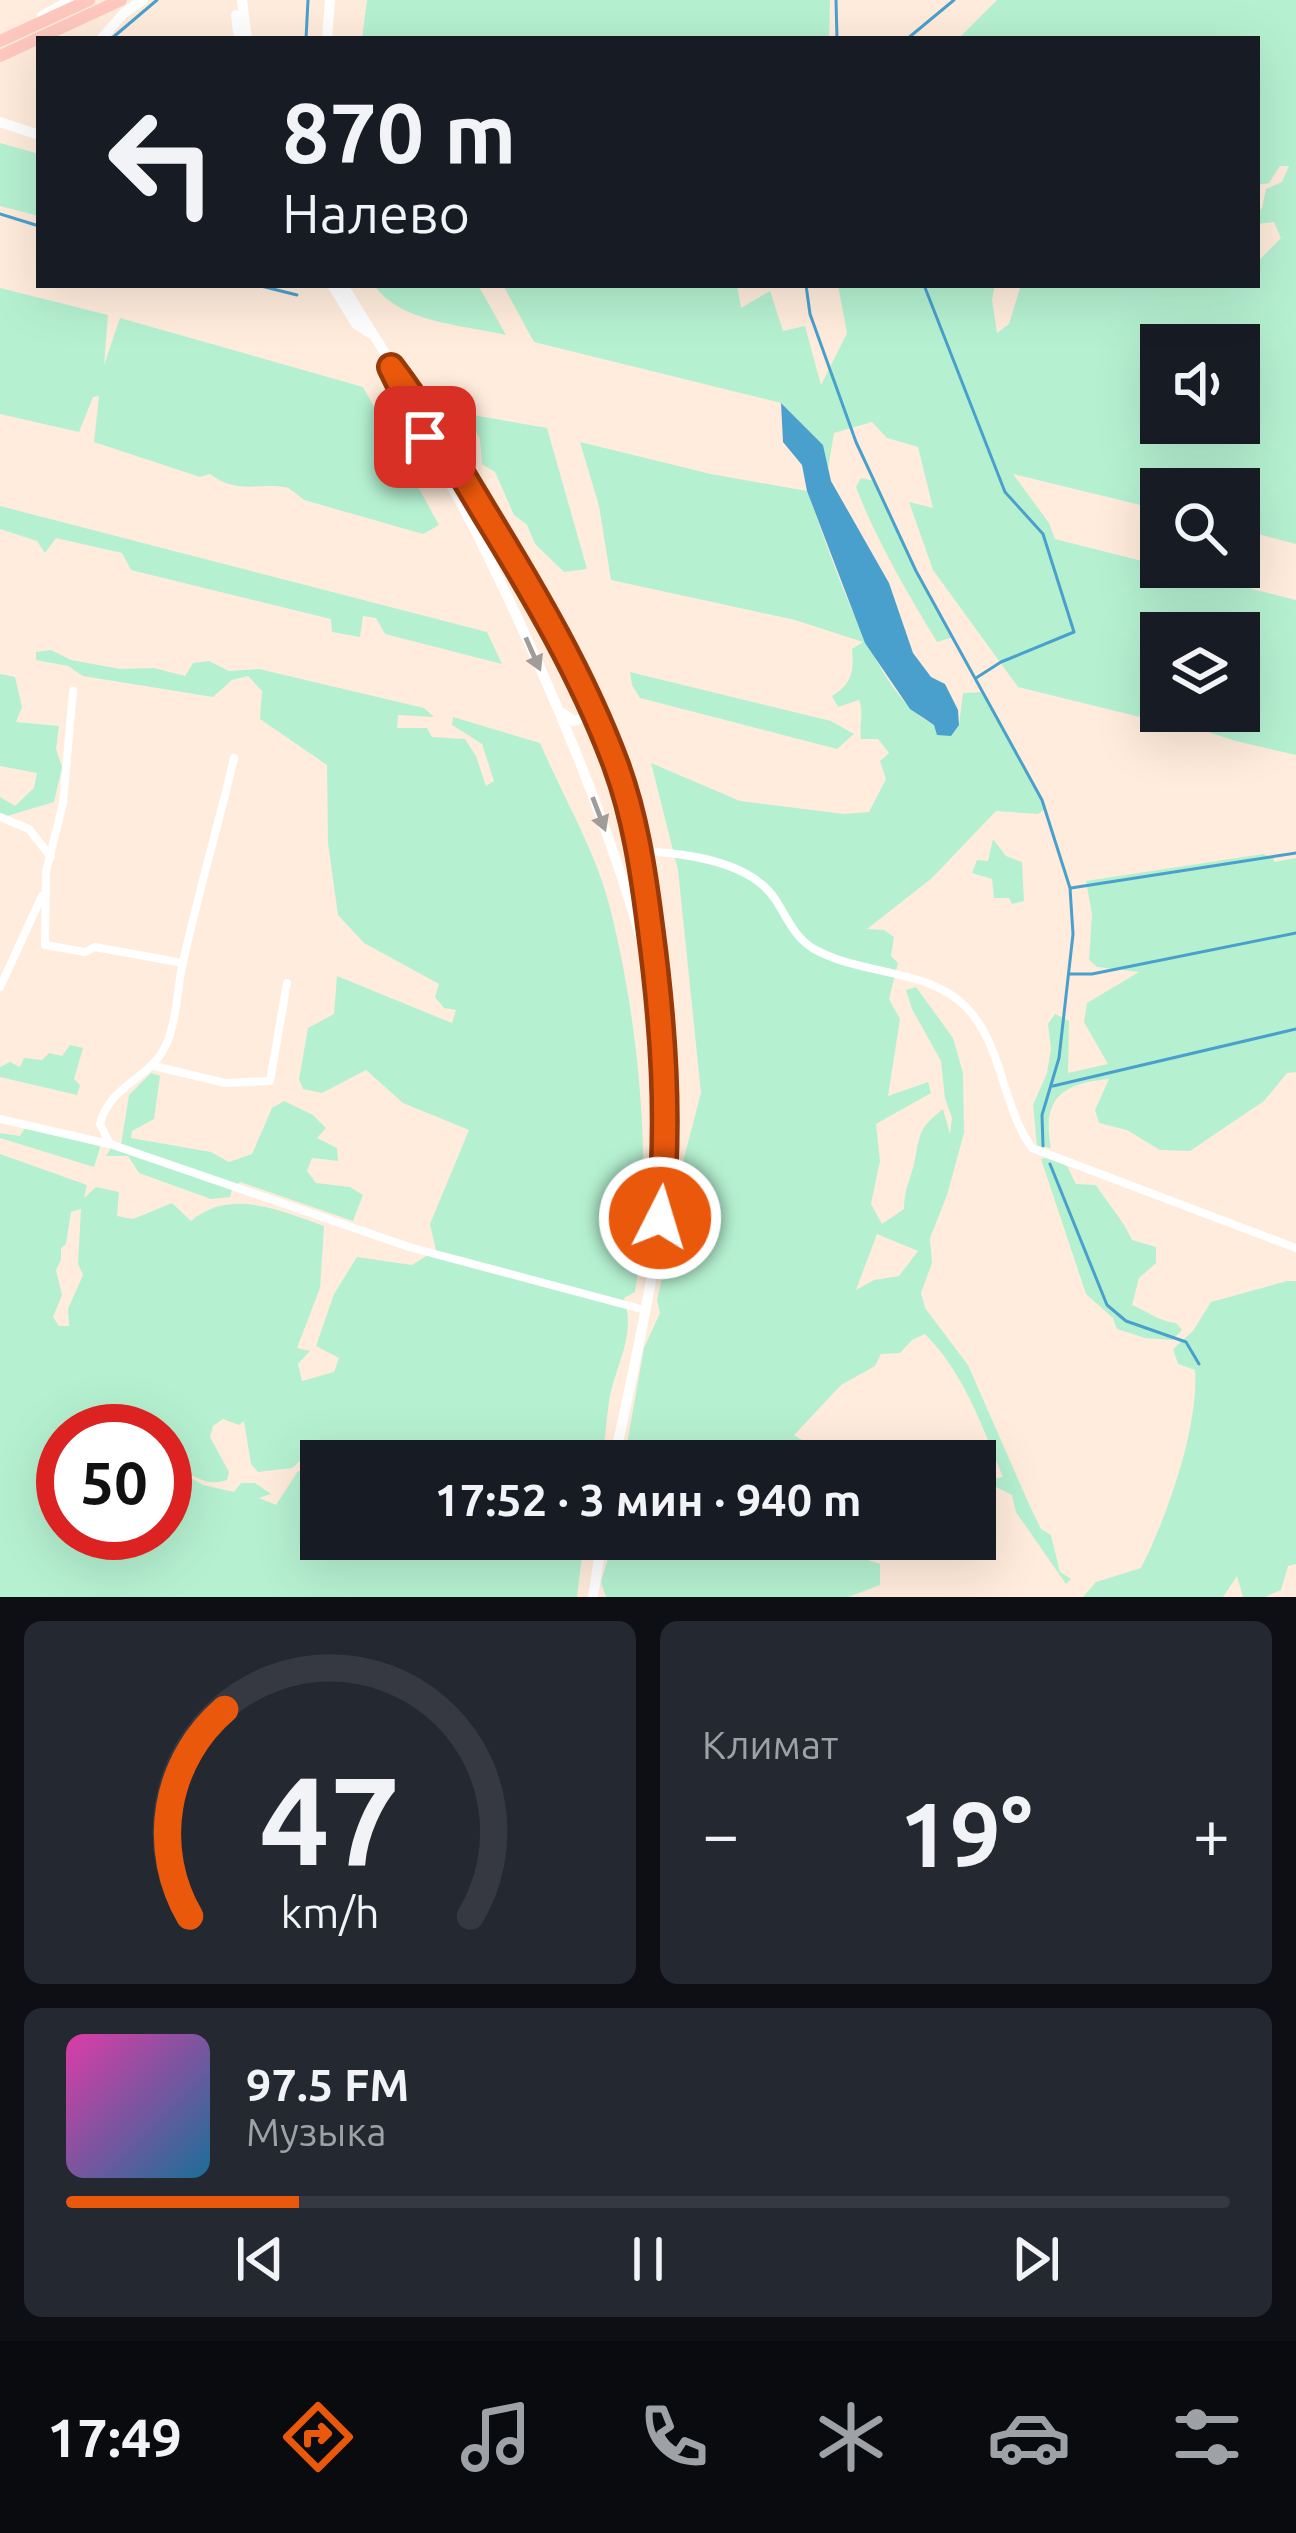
<!DOCTYPE html>
<html lang="ru">
<head>
<meta charset="utf-8">
<style>
  :root { --surface:#171b24; --page:#242831; --text:#f1f3f6; --muted:#9ea1a6; --line:#363941; --accent:#ea580c }
  body { margin:0; font-family:Ubuntu,sans-serif; background:var(--page); color:var(--text); height:100vh; display:flex; flex-direction:column; font-size:45px; white-space:nowrap }
  * { box-sizing:border-box; margin:0 }
  p { font-size:39px; color:var(--muted) }
  .icon { flex:none; width:66px; height:66px; fill:none; stroke:currentColor; stroke-width:2; stroke-linecap:round; stroke-linejoin:round }
  .map { position:relative; height:1597px; overflow:hidden }
  .details { display:flex; flex-direction:column; gap:24px; padding:24px; background:#0d0f14; flex:1 }
  .details>* { flex:none }
  .guide { position:absolute; left:36px; top:36px; width:1224px; height:252px; border-radius:0px; box-shadow:0 12px 48px #0002; background:#171b24; color:var(--text); overflow:hidden }
  .controls { position:absolute; left:1140px; top:324px; display:grid; gap:24px }
  .controls a { display:grid; place-items:center; width:120px; height:120px; border-radius:0px; background:var(--surface); box-shadow:0 12px 48px #0002; font-size:60px }
  .speed { position:absolute; left:36px; top:1404px; display:flex; gap:24px; font-size:60px; font-weight:700; text-align:center }
  .speed>* { display:grid; place-content:center; width:156px; height:156px; border-radius:50%; background:var(--surface); box-shadow:0 12px 48px #0002; line-height:1 }
  .speed .limit { border:18px solid #d22; background:#fff; color:#111 }
  .pin { position:absolute; display:grid; place-items:center; width:102px; height:102px; color:#fff; margin:-51px; border-radius:24px; box-shadow:0 6px 18px #0006 }
  .me { position:absolute; width:132px; margin:-66px; rotate:5deg; stroke-linejoin:round; filter:drop-shadow(0 0 9px #0008) }
  .turn { display:flex; align-items:center; gap:42px; height:252px; padding:0 48px; font-size:54px }
  .turn .icon { width:156px; height:156px; stroke-width:2.5 }
  .turn b { display:block; font-size:84px; line-height:102px }
  .big { font-size:90px; font-weight:700; line-height:1.1 }
  .details .widget { flex:1; display:flex; flex-direction:column; justify-content:center; gap:18px; min-width:0; padding:0 42px; border-radius:18px; background:var(--page) }
  .details .dial { align-items:center; gap:0 }
  .dial svg { height:312px; overflow:visible; fill:none; stroke:var(--line); stroke-width:7; stroke-linecap:round; text-anchor:middle }
  .dial text { fill:var(--text); stroke:none }
  .song { display:flex; align-items:center; gap:36px }
  .cover { width:144px; height:144px; border-radius:18px; background:linear-gradient(135deg,hsl(320 70% 55%),hsl(200 70% 35%)) }
  .played { height:12px; border-radius:6px; background:linear-gradient(90deg,var(--accent) 20%,var(--line) 20%) }
  .keys { display:flex; justify-content:space-around; direction:ltr }
  .heat { display:flex; justify-content:space-between; align-items:center; font-size:66px; direction:ltr }
  .details .tiles { flex:1; display:grid; gap:24px; grid-template-columns:1fr 1fr }
  .widget:last-child { grid-column:span 2 }
  .trip { position:absolute; left:300px; top:1440px; width:696px; height:120px; border-radius:0px; background:var(--surface); box-shadow:0 12px 48px #0002; font-weight:700; line-height:120px; text-align:center }
  .tabs { display:flex; height:192px; justify-content:space-around; align-items:center; background:#090b0e; color:var(--muted) }
  .tabs .icon { width:84px; height:84px }
  .tabs .on { color:var(--accent) }
  .tabs b { font-size:54px; color:var(--text) }
  .map>svg:first-child { display:block }
  .green { fill:#b5f1d1; fill-rule:evenodd }
  .water { fill:#49a0cc }
  .lines { fill:none; stroke-linecap:round; stroke-linejoin:round }
  .stream { stroke:#49a0cc; stroke-width:3 }
  .minor { stroke:#fff; stroke-width:8 }
  .secondary { stroke:#fff; stroke-width:10 }
  .trunk { stroke:#fec8be; stroke-width:12 }
  .oneway { fill:#a09c99 }
  .route-casing { stroke:#983908; stroke-width:30 }
  .route { stroke:#ea580c; stroke-width:21 }
</style>
</head>
<body>
<div class="map">
<svg width="1296" height="1597" viewBox="0 0 1296 1597">
  <rect width="100%" height="100%" fill="#ffecdc"/>
  <g class="green">
    <path d="M367,0h463l-1,39h-467z"/>
    <path d="M997,0h299v544l-57,-15v-40h-78v21l-148,-36 36,49 6,16 241,61v155l-60,-14 -65,-21 -31,-3 -122,-30 -85,-117 -24,-68 24,6 -15,-61 -31,-9 -15,-16 -38,11 -6,36 -5,-24 -42,-42 -247,-61 -31,-57h234l4,23 29,-17 13,40 22,-5 16,59 26,-52 -9,-48h157l-3,15 5,33 12,-9 12,-39h236v-23l24,-24 -7,-16 -17,2v-12l5,-4 4,-19 16,-7 7,-16h-9l-11,17 -12,2v-146h-299zM1161,345h78v78h-78zM1161,633h78v78h-78z"/>
    <path d="M0,143l39,11v62l-39,-10z"/>
    <path d="M374,285h104l28,50c-42,-10 -106,-12 -132,-50z"/>
    <path d="M0,288l108,27 -4,50 16,-47 243,69 76,138 -16,9 -119,-34c-1,-1 -15,-12 -16,-12 -25,-7 -50,8 -78,-14l-10,3 -106,-35 5,-46 -6,1 -14,35 -79,-18z"/>
    <path d="M467,414l80,14 40,141 -23,3 -29,-28 -8,-19 -13,-10 -19,-43 -13,-8 -2,-25z"/>
    <path d="M580,442l131,32 96,17c22,58 67,205 124,232 8,4 19,2 28,2l4,-32 21,-1 58,108 3,9 -7,5 -42,-3 -64,67 -65,51 17,1 10,7 -3,19 7,7 -9,36 11,20 -12,77 40,-14 3,11 -55,31 4,37 -9,43 11,20 22,-15c0,-20 7,-31 11,-49 5,-28 5,-33 28,-51l7,25 2,-16 -7,-20 -4,-37 -29,-52 -6,-19 10,-3 37,51 10,35 1,60 -17,62 -17,43 2,25 -11,30 4,15 43,57 60,137 13,27 10,6 9,37 11,7 -5,5 -50,-72 -4,-17 -28,-14 19,-4c-21,-51 -39,-104 -78,-143l-13,6 -12,13 -19,1 -6,12 -34,19 -47,50 43,26h-213l20,-113 16,-35 -3,-13 18,-77 4,-46 22,-84 -23,-223 -27,-107 89,38 104,13 25,-2 17,-33 -6,-18 9,-8 -11,-14h-17c-2,-14 3,-26 -2,-39l-21,7 -6,-11c20,-12 22,-25 20,-47l11,-7 -68,-22 -184,-40 -12,-74zM877,1234l41,17 -19,25 -25,4 -18,10z"/>
    <path d="M861,478l13,3 42,90 37,66 -16,5c-30,-50 -60,-100 -81,-155z"/>
    <path d="M0,506l487,126 15,32 -117,-30 -9,-16 -13,-2 -3,21 -28,-5 -1,-13 -200,-49 -9,-17 -66,-15 -11,15 -8,-12 -37,-12z"/>
    <path d="M51,650l20,10 49,9 34,-1 31,8 8,-13 16,-2 20,10 30,-2 165,39 10,9 -36,-2 -1,13h30l5,9 33,2 11,17 10,30 8,-5 -12,-37 -30,-19 1,-8 87,26c21,49 53,104 67,154 32,117 47,276 28,395l-11,6c13,38 -10,69 -15,104 -3,20 -4,40 -7,59h-275l-20,-6 -15,13 -34,4 -7,-8 -7,-43 -5,4 -16,-6 -10,7 -3,11 19,35 -2,8c-20,7 -31,-4 -49,-10l25,15 31,7 7,-9h14l16,11 -12,4 17,7 22,-34 23,-6v74h263l-7,58h-577v-443l87,31 -3,13 12,-11 23,5 -2,24 16,3 39,-16 19,18c39,-33 89,-11 133,5l-4,62 -23,60 13,3 -12,13 4,17 32,-9 5,-14 -23,-12 18,-52 23,-37 55,8 24,-15 -6,-26 39,-94 -66,-27 -37,-33 -44,23 -19,-4 -4,-10 9,-51 26,-14 3,-38 115,47 4,-13 -12,-2 -9,-11 4,-13 -75,-41 -26,-28 -10,-72 -1,-78 -67,-46 2,-28 -14,-15 -16,4 -19,17 -130,-21 -15,-10 -32,-6v-8zM81,1209l-3,55 5,11 -15,34 1,17h-10l-6,-9 9,-22 -6,-25 5,-10v-12l5,-4 5,-32zM162,1419l3,114h-102v-102h92z"/>
    <path d="M630,672l201,49 23,13 -17,15 -197,-51 -8,-13z"/>
    <path d="M0,674l15,3 7,30 -6,15 43,4 -3,23 6,18 -8,35 -47,14 -7,-2v-17l15,9 19,-18 3,-15 -37,-7z"/>
    <path d="M993,839l13,17 16,6 2,39 -12,3 -3,-6h-15l-2,-19 -20,-6 5,-13 11,1z"/>
    <path d="M1263,854l10,3 1,5 22,-4v214l-9,1 -23,28 -74,50 -30,-1 -33,-20 -28,-7 -4,-13 14,-31c-46,4 -68,19 -58,69l-14,-2 -4,-41 14,-32 4,-24 -3,-25 7,-10 14,7 -1,52 40,-9 -24,-42 3,-19 52,-31 -42,-5 -8,-7 3,-46 -6,-33z"/>
    <path d="M70,1045l13,3 -9,31 6,6 -3,10 -77,-18v-10l10,-5 10,5 4,-9 18,2 7,-7 13,3z"/>
    <path d="M151,1073l9,3 -6,43 -22,12 -1,7 80,14 18,10 23,-8 20,-46 12,-7 29,14 13,13 -9,10 20,10 1,13 -26,-3 -5,13 9,12 34,4 13,8 -10,26 -113,-39 -8,7 -2,8 -19,2 -72,-26 -11,-17h-22l5,-8 10,-3 8,-50z"/>
    <path d="M25,1128l68,8 7,12 -6,19 -94,-29v-5l20,3z"/>
    <path d="M1046,1158l21,8 9,18 20,1c13,20 27,35 36,55l24,7v16l-17,15 -7,27c15,6 28,17 44,18l6,7 -10,10 -27,-2 -28,-9 -4,-11 -27,-24 -45,-135z"/>
    <path d="M1287,1281h9v283l-8,2 -7,24 -16,7h-22l-6,-21 -14,21h-140l13,-15 45,-14c26,-51 58,-141 54,-198l-17,-6 -5,-15 20,-18 18,-29z"/>
    <path d="M614,1539h224l-1,11 43,14v21l-32,12h-242l-5,-15z"/>
  </g>
  <path class="water" d="M781,403l42,42 8,36 58,102 24,70 18,24 14,7 13,26 1,15 -8,11 -14,-1 -3,-10 -24,-16 -45,-66 -58,-152 -5,-26 -19,-23z"/>
  <g class="lines">
    <g class="stream">
      <path d="M836,0l1,39"/>
      <path d="M111,39l46,-39"/>
      <path d="M306,39l2,-39"/>
      <path d="M907,39l47,-39"/>
      <path d="M0,214l39,12"/>
      <path d="M257,285l40,10"/>
      <path d="M806,285l4,29 46,128 60,129 126,229 28,88 3,46 -14,124 -17,57 1,31"/>
      <path d="M924,285l81,207 38,42 31,98 -73,30 -25,16"/>
      <path d="M1071,888l225,-35"/>
      <path d="M1069,974h23l204,-41"/>
      <path d="M1053,1086l243,-57"/>
      <path d="M1050,1164l57,141 19,16 60,21 13,22"/>
    </g>
    <g class="minor">
      <path d="M73,691l-10,112 -17,69 -1,73 40,7 10,-5 88,16"/>
      <path d="M234,758c-16,69 -37,139 -52,209 -5,24 -5,51 -14,73 -14,39 -58,43 -68,84l10,20 299,103 236,63"/>
      <path d="M0,817l29,12 22,28"/>
      <path d="M641,851c42,2 108,9 134,48 12,18 19,38 39,50 48,27 114,19 152,58 37,38 36,100 66,141l264,100"/>
      <path d="M0,987l42,-91"/>
      <path d="M154,1066l71,17 45,-2 17,-98"/>
      <path d="M0,1119l109,25"/>
    </g>
    <g class="secondary">
      <path d="M242,0l5,39"/>
      <path d="M236,15l3,24"/>
      <path d="M42,16l29,-16"/>
      <path d="M101,39l23,-26 19,-13"/>
      <path d="M327,39l3,-39"/>
      <path d="M0,122l39,13"/>
      <path d="M332,285l24,39 14,9"/>
      <path d="M343,285c94,156 201,305 271,475 22,53 29,111 37,168 10,81 20,164 14,246 -8,97 -31,192 -51,287"/>
      <path d="M399,385c23,54 56,103 81,155 68,137 129,280 169,427"/>
      <path d="M562,713l12,8 8,-2 7,-14"/>
      <path d="M593,1597l9,-58"/>
    </g>
    <g class="trunk">
      <path d="M0,41l89,-41"/>
      <path d="M0,56l121,-56"/>
    </g>
  </g>
  <defs><path id="oneway-solid" d="M-6-.8H1V-3.2L6.5 0L1 3.2V.8H-6Z" transform="scale(3)"/></defs>
  <g class="oneway">
    <use href="#oneway-solid" transform="translate(533 654) rotate(66)"/>
    <use href="#oneway-solid" transform="translate(599 814) rotate(69)"/>
  </g>
  <g class="lines">
    <defs>
      <path id="route" d="M425,437l-34,-70c35,46 64,96 94,146 49,80 98,163 131,252 19,52 27,106 34,161 13,97 20,194 10,292"/>
    </defs>
    <use href="#route" class="route-casing"/>
    <use href="#route" class="route"/>
  </g>
</svg>
<div class="controls">
<a><svg class="icon" aria-label="sound" viewBox="0 0 24 24"><path d="M4 9h4l5-4v14l-5-4H4zM17 9q2 3 0 6"/></svg></a>
<a><svg class="icon" aria-label="search" viewBox="0 0 24 24"><circle cx="10" cy="10" r="6"/><path d="M15 15l6 6"/></svg></a>
<a><svg class="icon" aria-label="layers" viewBox="0 0 24 24"><path d="M12 4l9 5-9 5-9-5zM3 14l9 5 9-5"/></svg></a>
</div>
<div class="speed"><div class="limit">50</div></div>
<div class="pin" style="left:425px;top:437px;background:#d93025"><svg class="icon" aria-label="arrive" viewBox="0 0 24 24"><path d="M6 21V4h12l-3 4 3 4H6"/></svg></div>
<svg class="me" style="left:660px;top:1218px" viewBox="-20 -20 40 40"><circle r="17" fill="#ea580c" stroke="#fff" stroke-width="3"/><path d="M0-11L8 9 0 5-8 9z" fill="#fff"/></svg>
<div class="trip">17:52 · 3 мин · 940 m</div>
<div class="guide">
<div class="turn"><svg class="icon" aria-label="left" viewBox="0 0 24 24"><path d="M17 20v-9H6M10 6l-5 5 5 5"/></svg><div><b>870 m</b>Налево</div></div>
</div>
</div>
<section class="details">
<div class="tiles">
<div class="widget dial"><svg viewBox="0 0 100 80">
<path d="M14 69A42 42 0 1 1 86 69"/>
<path d="M14 69A42 42 0 0 1 23 16" stroke="#ea580c"/>
<text x="50" y="56" font-size="32" font-weight="700">47</text>
<text x="50" y="72" font-size="11">km/h</text>
</svg></div>
<div class="widget"><p>Климат</p>
<div class="heat"><a>−</a><b class="big">19°</b><a>+</a></div>
</div>
<div class="widget">
<div class="song"><i class="cover"></i><div><b>97.5 FM</b><p>Музыка</p></div></div>
<div class="played"></div>
<div class="keys"><svg class="icon" aria-label="previous" viewBox="0 0 24 24"><path d="M18 5L8 12l10 7zM5 5v14"/></svg><svg class="icon" aria-label="pause" viewBox="0 0 24 24"><path d="M8 5v14M16 5v14"/></svg><svg class="icon" aria-label="next" viewBox="0 0 24 24"><path d="M6 5l10 7-10 7zM19 5v14"/></svg></div>
</div>
</div>
</section>
<nav class="tabs">
<b>17:49</b>
<svg class="icon on" aria-label="directions" viewBox="0 0 24 24"><path d="M12 3l9 9-9 9-9-9zM9 14v-3h6M13 9l2 2-2 2"/></svg>
<svg class="icon" aria-label="music" viewBox="0 0 24 24"><path d="M9 18V5l10-2v13"/><circle cx="6" cy="18" r="3"/><circle cx="16" cy="16" r="3"/></svg>
<svg class="icon" aria-label="phone" viewBox="0 0 24 24"><path d="M5 4h4l2 5-3 2q2 4 5 5l2-3 5 2v4C11 20 4 13 5 4z"/></svg>
<svg class="icon" aria-label="climate" viewBox="0 0 24 24"><path d="M12 3v18M4 7l16 10M4 17L20 7"/></svg>
<svg class="icon" aria-label="car" viewBox="0 0 24 24"><path d="M5 17H2v-5l4-1 3-4h7l3 4 3 1v5h-3M9 17h6M6 11h13"/><circle cx="7" cy="17" r="2"/><circle cx="17" cy="17" r="2"/></svg>
<svg class="icon" aria-label="filters" viewBox="0 0 24 24"><path d="M4 7h16M4 17h16"/><circle cx="9" cy="7" r="2"/><circle cx="15" cy="17" r="2"/></svg>
</nav>
</body>
</html>
